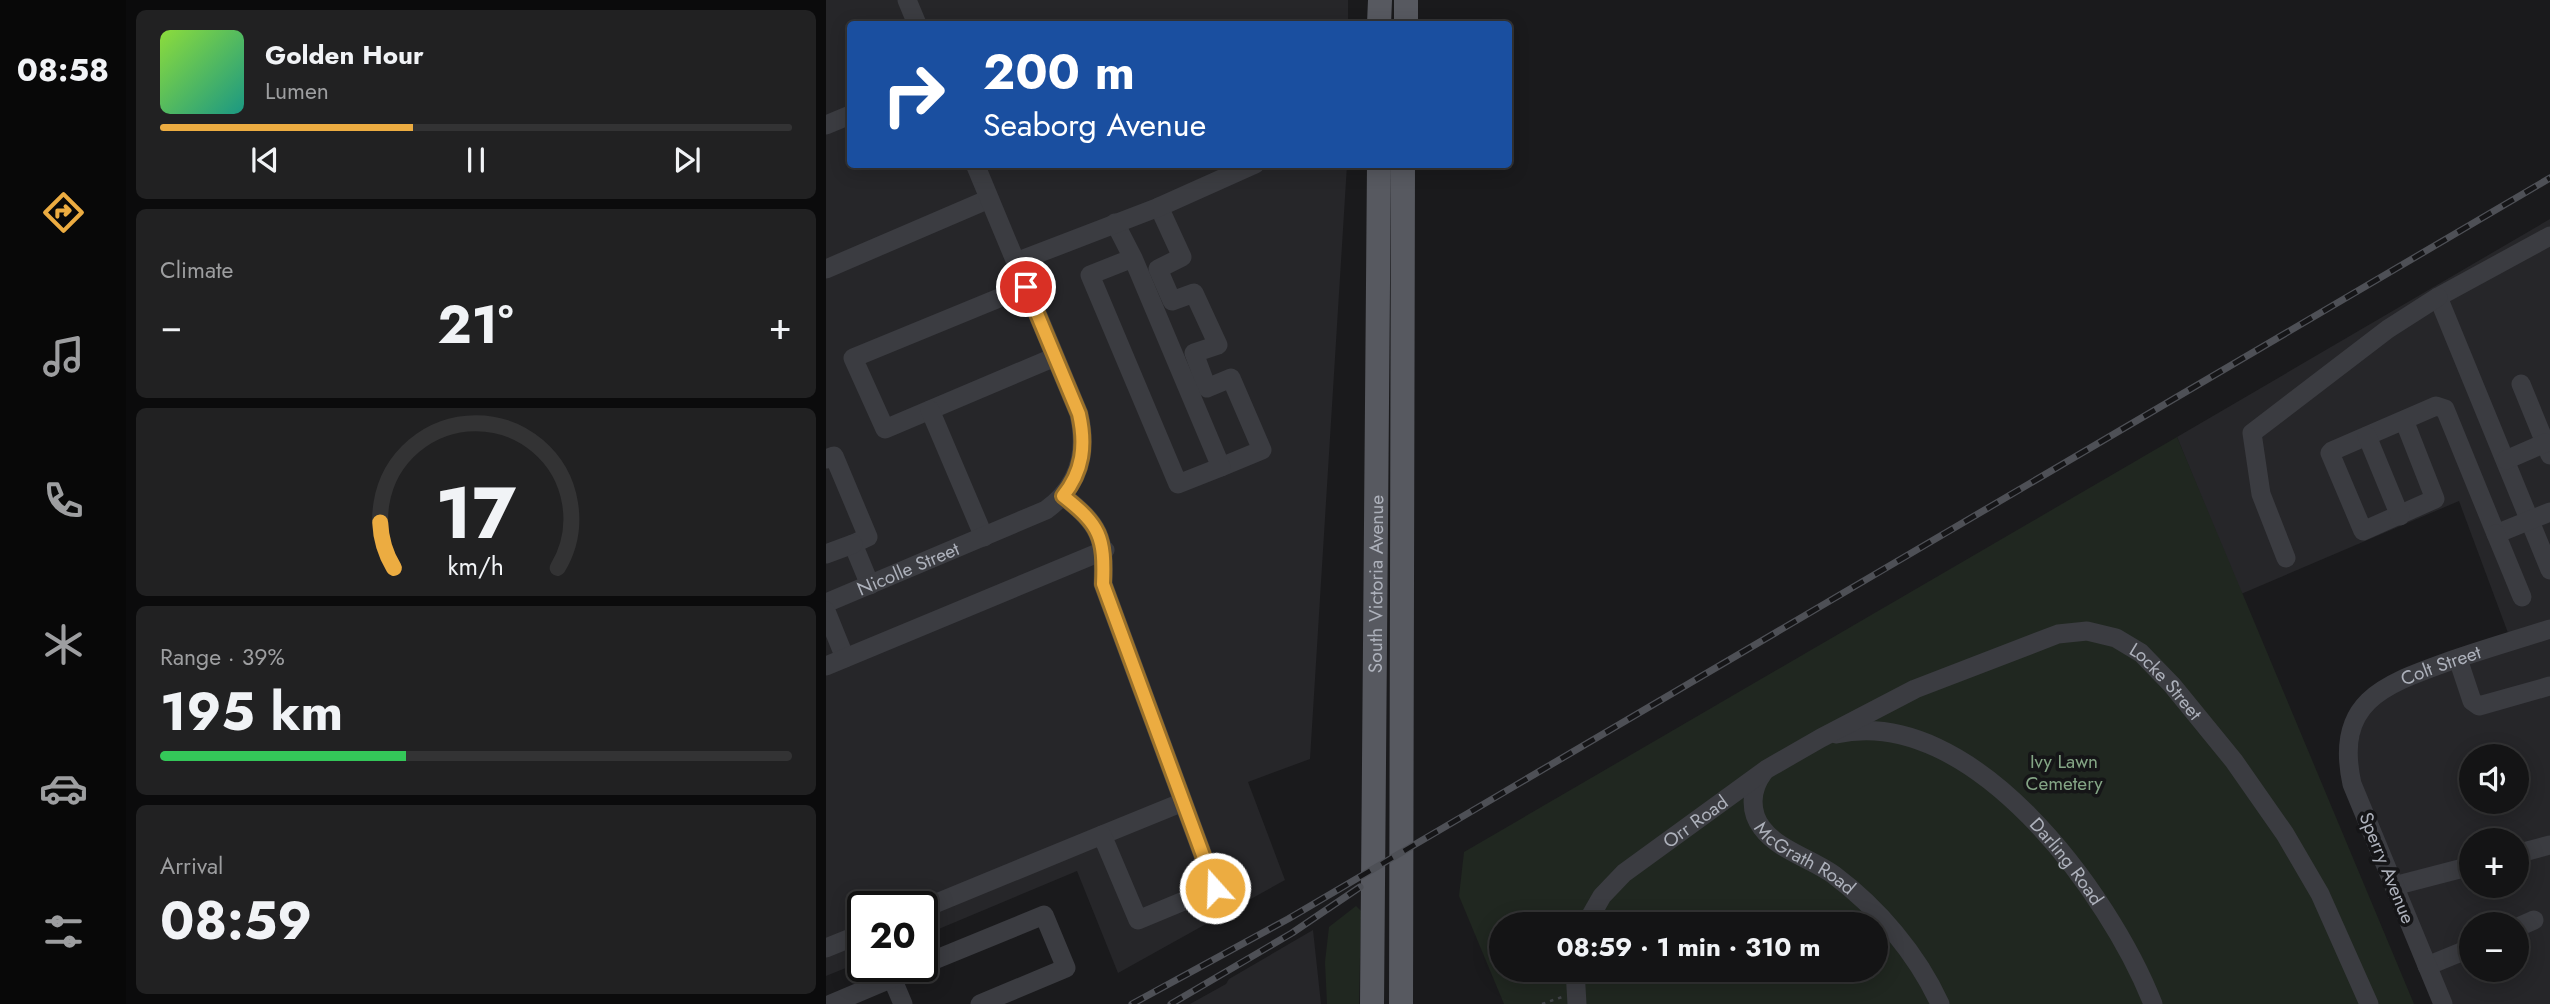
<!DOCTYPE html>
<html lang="en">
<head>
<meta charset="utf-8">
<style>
  :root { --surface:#141415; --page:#212122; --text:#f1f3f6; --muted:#9d9ea0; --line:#333334; --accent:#ecac41 }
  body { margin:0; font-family:Jost,sans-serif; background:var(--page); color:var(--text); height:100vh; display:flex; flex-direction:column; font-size:26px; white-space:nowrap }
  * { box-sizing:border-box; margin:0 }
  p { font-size:23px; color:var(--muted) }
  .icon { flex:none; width:38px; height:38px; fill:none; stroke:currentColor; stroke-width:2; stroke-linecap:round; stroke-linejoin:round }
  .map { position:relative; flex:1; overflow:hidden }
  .drawer { display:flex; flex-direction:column; gap:10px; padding:10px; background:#0b0b0c; width:700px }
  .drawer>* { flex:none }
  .top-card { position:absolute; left:21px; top:21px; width:665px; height:147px; border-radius:7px; box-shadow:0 4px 18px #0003,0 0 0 2px var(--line); background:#1a4fa0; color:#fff; overflow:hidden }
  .tools { position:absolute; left:1633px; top:744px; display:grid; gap:14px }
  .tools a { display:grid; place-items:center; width:70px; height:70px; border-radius:50%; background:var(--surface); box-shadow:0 4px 18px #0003,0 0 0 2px var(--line); font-size:35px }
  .speed { position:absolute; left:21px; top:891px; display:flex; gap:14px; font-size:35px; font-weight:700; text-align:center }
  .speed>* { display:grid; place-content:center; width:91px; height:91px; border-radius:50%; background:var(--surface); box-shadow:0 4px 18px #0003,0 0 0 2px var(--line); line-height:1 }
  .speed .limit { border:4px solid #111; border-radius:10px; background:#fff; color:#111 }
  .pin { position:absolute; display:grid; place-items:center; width:60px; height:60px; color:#fff; margin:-30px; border:4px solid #fff; border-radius:50%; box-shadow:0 2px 7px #0007 }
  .me { position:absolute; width:77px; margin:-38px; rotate:340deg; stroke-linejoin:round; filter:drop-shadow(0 0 5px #0008) }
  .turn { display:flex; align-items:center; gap:24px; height:147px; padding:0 21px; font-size:32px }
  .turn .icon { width:91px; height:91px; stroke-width:2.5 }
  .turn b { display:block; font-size:49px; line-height:60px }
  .big { font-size:52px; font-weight:700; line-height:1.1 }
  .drawer .card { flex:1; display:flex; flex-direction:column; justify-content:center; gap:10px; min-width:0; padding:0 24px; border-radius:10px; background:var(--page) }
  .drawer .dial { align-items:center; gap:0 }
  .dial svg { height:182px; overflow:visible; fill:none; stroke:var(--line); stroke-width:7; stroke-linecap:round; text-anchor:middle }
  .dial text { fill:var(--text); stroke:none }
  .song { display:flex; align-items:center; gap:21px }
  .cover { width:84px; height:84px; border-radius:10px; background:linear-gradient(135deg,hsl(90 70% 55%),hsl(170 70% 35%)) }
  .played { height:7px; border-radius:4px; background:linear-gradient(90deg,var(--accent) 40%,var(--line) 40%) }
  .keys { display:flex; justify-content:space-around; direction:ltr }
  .heat { display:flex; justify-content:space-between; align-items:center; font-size:38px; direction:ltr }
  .charge { height:10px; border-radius:5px; background:linear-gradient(90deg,#34c759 39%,var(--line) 0) }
  .trip { position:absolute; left:663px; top:912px; width:399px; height:70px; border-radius:35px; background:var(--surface); box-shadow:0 4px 18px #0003,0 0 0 2px var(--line); font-weight:700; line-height:70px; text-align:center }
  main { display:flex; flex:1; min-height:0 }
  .tab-bar { display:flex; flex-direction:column; width:126px; justify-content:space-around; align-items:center; background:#080808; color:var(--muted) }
  .tab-bar .icon { width:49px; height:49px }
  .tab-bar .active { color:var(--accent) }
  .tab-bar b { font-size:32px; color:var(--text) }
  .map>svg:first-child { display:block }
  .built { fill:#262629; fill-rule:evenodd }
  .green { fill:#202720; fill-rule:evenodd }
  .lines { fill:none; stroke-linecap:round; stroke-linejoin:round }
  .path { stroke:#414348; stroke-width:2.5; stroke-dasharray:3.5 5; stroke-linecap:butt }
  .minor { stroke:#3b3c41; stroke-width:19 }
  .major { stroke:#575960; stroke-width:24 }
  .rail-casing { stroke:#4e5056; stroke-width:7 }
  .rail { stroke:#151517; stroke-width:4.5; stroke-dasharray:13; stroke-linecap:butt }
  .route-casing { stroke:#99702a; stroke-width:18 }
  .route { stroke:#ecac41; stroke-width:12 }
  .labels { text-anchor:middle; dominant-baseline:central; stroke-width:7; stroke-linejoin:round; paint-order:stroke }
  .street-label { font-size:19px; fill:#adb1bb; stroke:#151517 }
  .park-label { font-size:19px; fill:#84a585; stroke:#151517 }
</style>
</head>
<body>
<main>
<nav class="tab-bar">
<b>08:58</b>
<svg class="icon active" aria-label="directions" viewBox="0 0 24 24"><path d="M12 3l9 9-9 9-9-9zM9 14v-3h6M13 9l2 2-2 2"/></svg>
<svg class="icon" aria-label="music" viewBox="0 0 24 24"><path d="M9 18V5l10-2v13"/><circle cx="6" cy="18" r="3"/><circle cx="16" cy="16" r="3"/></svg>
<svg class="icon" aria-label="phone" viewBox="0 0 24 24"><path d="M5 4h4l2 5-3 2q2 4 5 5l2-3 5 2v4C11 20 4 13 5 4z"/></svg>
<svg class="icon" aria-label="climate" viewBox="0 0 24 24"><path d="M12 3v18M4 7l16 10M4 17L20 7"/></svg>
<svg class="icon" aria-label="car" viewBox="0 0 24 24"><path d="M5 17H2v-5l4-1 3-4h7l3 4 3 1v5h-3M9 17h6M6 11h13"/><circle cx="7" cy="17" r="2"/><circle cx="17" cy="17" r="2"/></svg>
<svg class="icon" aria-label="filters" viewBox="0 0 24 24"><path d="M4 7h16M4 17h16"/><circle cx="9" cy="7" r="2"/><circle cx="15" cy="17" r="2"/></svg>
</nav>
<section class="drawer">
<div class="card">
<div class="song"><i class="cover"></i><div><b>Golden Hour</b><p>Lumen</p></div></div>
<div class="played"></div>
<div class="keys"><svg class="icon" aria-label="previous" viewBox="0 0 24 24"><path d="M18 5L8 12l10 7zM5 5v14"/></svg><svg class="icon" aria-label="pause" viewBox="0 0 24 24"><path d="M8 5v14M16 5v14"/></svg><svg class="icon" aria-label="next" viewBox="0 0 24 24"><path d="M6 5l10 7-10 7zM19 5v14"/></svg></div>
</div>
<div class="card"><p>Climate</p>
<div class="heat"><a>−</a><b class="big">21°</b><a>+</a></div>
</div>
<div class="card dial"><svg viewBox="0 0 100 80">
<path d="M14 69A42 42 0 1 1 86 69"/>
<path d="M14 69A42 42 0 0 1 8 49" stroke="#ecac41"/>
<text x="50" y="56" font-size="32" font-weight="700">17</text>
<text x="50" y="72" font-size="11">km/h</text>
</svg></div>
<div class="card"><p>Range · 39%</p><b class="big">195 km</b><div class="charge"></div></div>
<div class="card"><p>Arrival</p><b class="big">08:59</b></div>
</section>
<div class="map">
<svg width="1724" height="1004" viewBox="0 0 1724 1004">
  <rect width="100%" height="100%" fill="#1a1a1c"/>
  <g class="built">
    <path d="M0,0h522v24h-498v140l497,1 -37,594 -62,23 37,98 -167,93 -41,-102 -155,65v-30h-59v55l-37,15z"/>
    <path d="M1724,219v785h-107l-91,-220 12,-79 147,-64 -52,-140 -218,93 -64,-157zM1645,756h45v46h-45zM1645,840h45v46h-45zM1645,924h45v46h-45z"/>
    <path d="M487,930l8,74h-131l36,-20 3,-5z"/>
  </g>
  <g class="green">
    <path d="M1351,437l237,567h-910l-45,-108 5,-44zM676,924h374v46h-374z"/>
    <path d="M530,906l5,5 -2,93h-32l-2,-42 4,-35z"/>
  </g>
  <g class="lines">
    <path class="path" d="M716,1004l20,-7"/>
    <g class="minor">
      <path d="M81,0l10,24"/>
      <path d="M0,125l24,-10"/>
      <path d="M333,207l23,50 -24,12 14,32 22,-8 24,52 -24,8 13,35 24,-10 31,72 -41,17"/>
      <path d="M289,223l18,35 88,209 -43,17 -88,-209 43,-17"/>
      <path d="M1724,236l-112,61 112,273"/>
      <path d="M190,262l143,-55 96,-43"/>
      <path d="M0,269l163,-70"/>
      <path d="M200,287l-173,71 32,71 170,-72"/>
      <path d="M1695,384l29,71"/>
      <path d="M104,410l54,127"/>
      <path d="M1578,420l31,79 -72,32 -33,-78 2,-2 104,-45 9,3 51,125 54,-22"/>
      <path d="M1541,436l33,80"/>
      <path d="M0,459l8,-3 34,81 -15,7 17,41"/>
      <path d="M1680,460l39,-17"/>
      <path d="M1670,534l26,63"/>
      <path d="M0,554l27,-10"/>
      <path d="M1460,558l-25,-64 -9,-61 136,-104 50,-32"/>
      <path id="s1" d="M0,603l220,-93c33,-24 42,-57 33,-96l-104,-250"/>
      <path d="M0,611l19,47"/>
      <path d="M1632,659l14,42 7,5 71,-20"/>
      <path d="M0,666l279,-116"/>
      <path id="s2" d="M1010,734c136,-31 274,160 317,270"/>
      <path id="s3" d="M937,773c-12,16 -14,38 -1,55 16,22 50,31 72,47 44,33 83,79 106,129"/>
      <path d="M276,835l81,-33"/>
      <path d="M1690,854l34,-9"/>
      <path d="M1568,886l77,-20"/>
      <path d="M96,909l180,-74 36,85 77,-32 -112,-304c2,-47 -3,-59 -40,-88"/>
      <path id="s4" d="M760,924l16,-28 22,-23 143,-104 54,-31 94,-49 143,-55 29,-3 29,7 25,15 31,32 62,76 51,73 35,60 49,110"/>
      <path d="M1690,928l18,-8"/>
      <path d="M0,948l37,-15"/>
      <path d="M96,965l122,-50 22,53 -86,36"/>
      <path d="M1601,966l44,-18"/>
      <path d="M749,970l2,34"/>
      <path d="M66,978l11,26"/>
      <path d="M5,1004l90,-38"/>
      <path id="s5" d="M1617,1004l-91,-220c-18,-82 31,-99 95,-122 34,-12 69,-22 103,-33"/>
    </g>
    <g class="major">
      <path d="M553,24l1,-24"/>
      <path d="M580,24v-24"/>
      <path id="s6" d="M546,1004l7,-840"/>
      <path d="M575,1004l2,-840"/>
    </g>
    <defs>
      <g id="rail">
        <path d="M306,1004l156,-85 1262,-741"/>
        <path d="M345,1004l121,-71 68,-46"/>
      </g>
    </defs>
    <use href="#rail" class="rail-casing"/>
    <use href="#rail" class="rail"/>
  </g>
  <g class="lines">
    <defs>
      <path id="route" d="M200,287l53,127c7,31 4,57 -16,82 37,29 42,41 40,88l112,304"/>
    </defs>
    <use href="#route" class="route-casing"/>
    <use href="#route" class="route"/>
  </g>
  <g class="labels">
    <g class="street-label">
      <text stroke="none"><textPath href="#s1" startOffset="89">Nicolle Street</textPath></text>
      <text stroke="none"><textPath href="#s6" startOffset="420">South Victoria Avenue</textPath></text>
      <text stroke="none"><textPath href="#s5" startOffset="408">Colt Street</textPath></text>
      <text stroke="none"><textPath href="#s4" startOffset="688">Locke Street</textPath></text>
      <text stroke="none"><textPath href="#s4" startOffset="152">Orr Road</textPath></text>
      <text stroke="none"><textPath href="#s3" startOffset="112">McGrath Road</textPath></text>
      <text stroke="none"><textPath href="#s2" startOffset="278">Darling Road</textPath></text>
      <text transform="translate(1561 868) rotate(68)">Sperry Avenue</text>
    </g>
    <g class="park-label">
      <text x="1238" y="761">Ivy Lawn<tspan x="1238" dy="22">Cemetery</tspan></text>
    </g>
  </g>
</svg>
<div class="tools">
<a><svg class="icon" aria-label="sound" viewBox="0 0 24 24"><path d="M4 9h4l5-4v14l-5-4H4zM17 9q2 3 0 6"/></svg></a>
<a>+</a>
<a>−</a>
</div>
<div class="speed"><div class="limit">20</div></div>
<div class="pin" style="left:200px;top:287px;background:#d93025"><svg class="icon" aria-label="arrive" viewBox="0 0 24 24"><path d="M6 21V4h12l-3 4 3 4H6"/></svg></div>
<svg class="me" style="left:389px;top:888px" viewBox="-20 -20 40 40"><circle r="17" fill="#ecac41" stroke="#fff" stroke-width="3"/><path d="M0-11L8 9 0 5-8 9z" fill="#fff"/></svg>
<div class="trip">08:59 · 1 min · 310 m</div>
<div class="top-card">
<div class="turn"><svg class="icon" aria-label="right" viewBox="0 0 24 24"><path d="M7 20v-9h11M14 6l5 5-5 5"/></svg><div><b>200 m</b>Seaborg Avenue</div></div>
</div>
</div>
</main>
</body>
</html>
